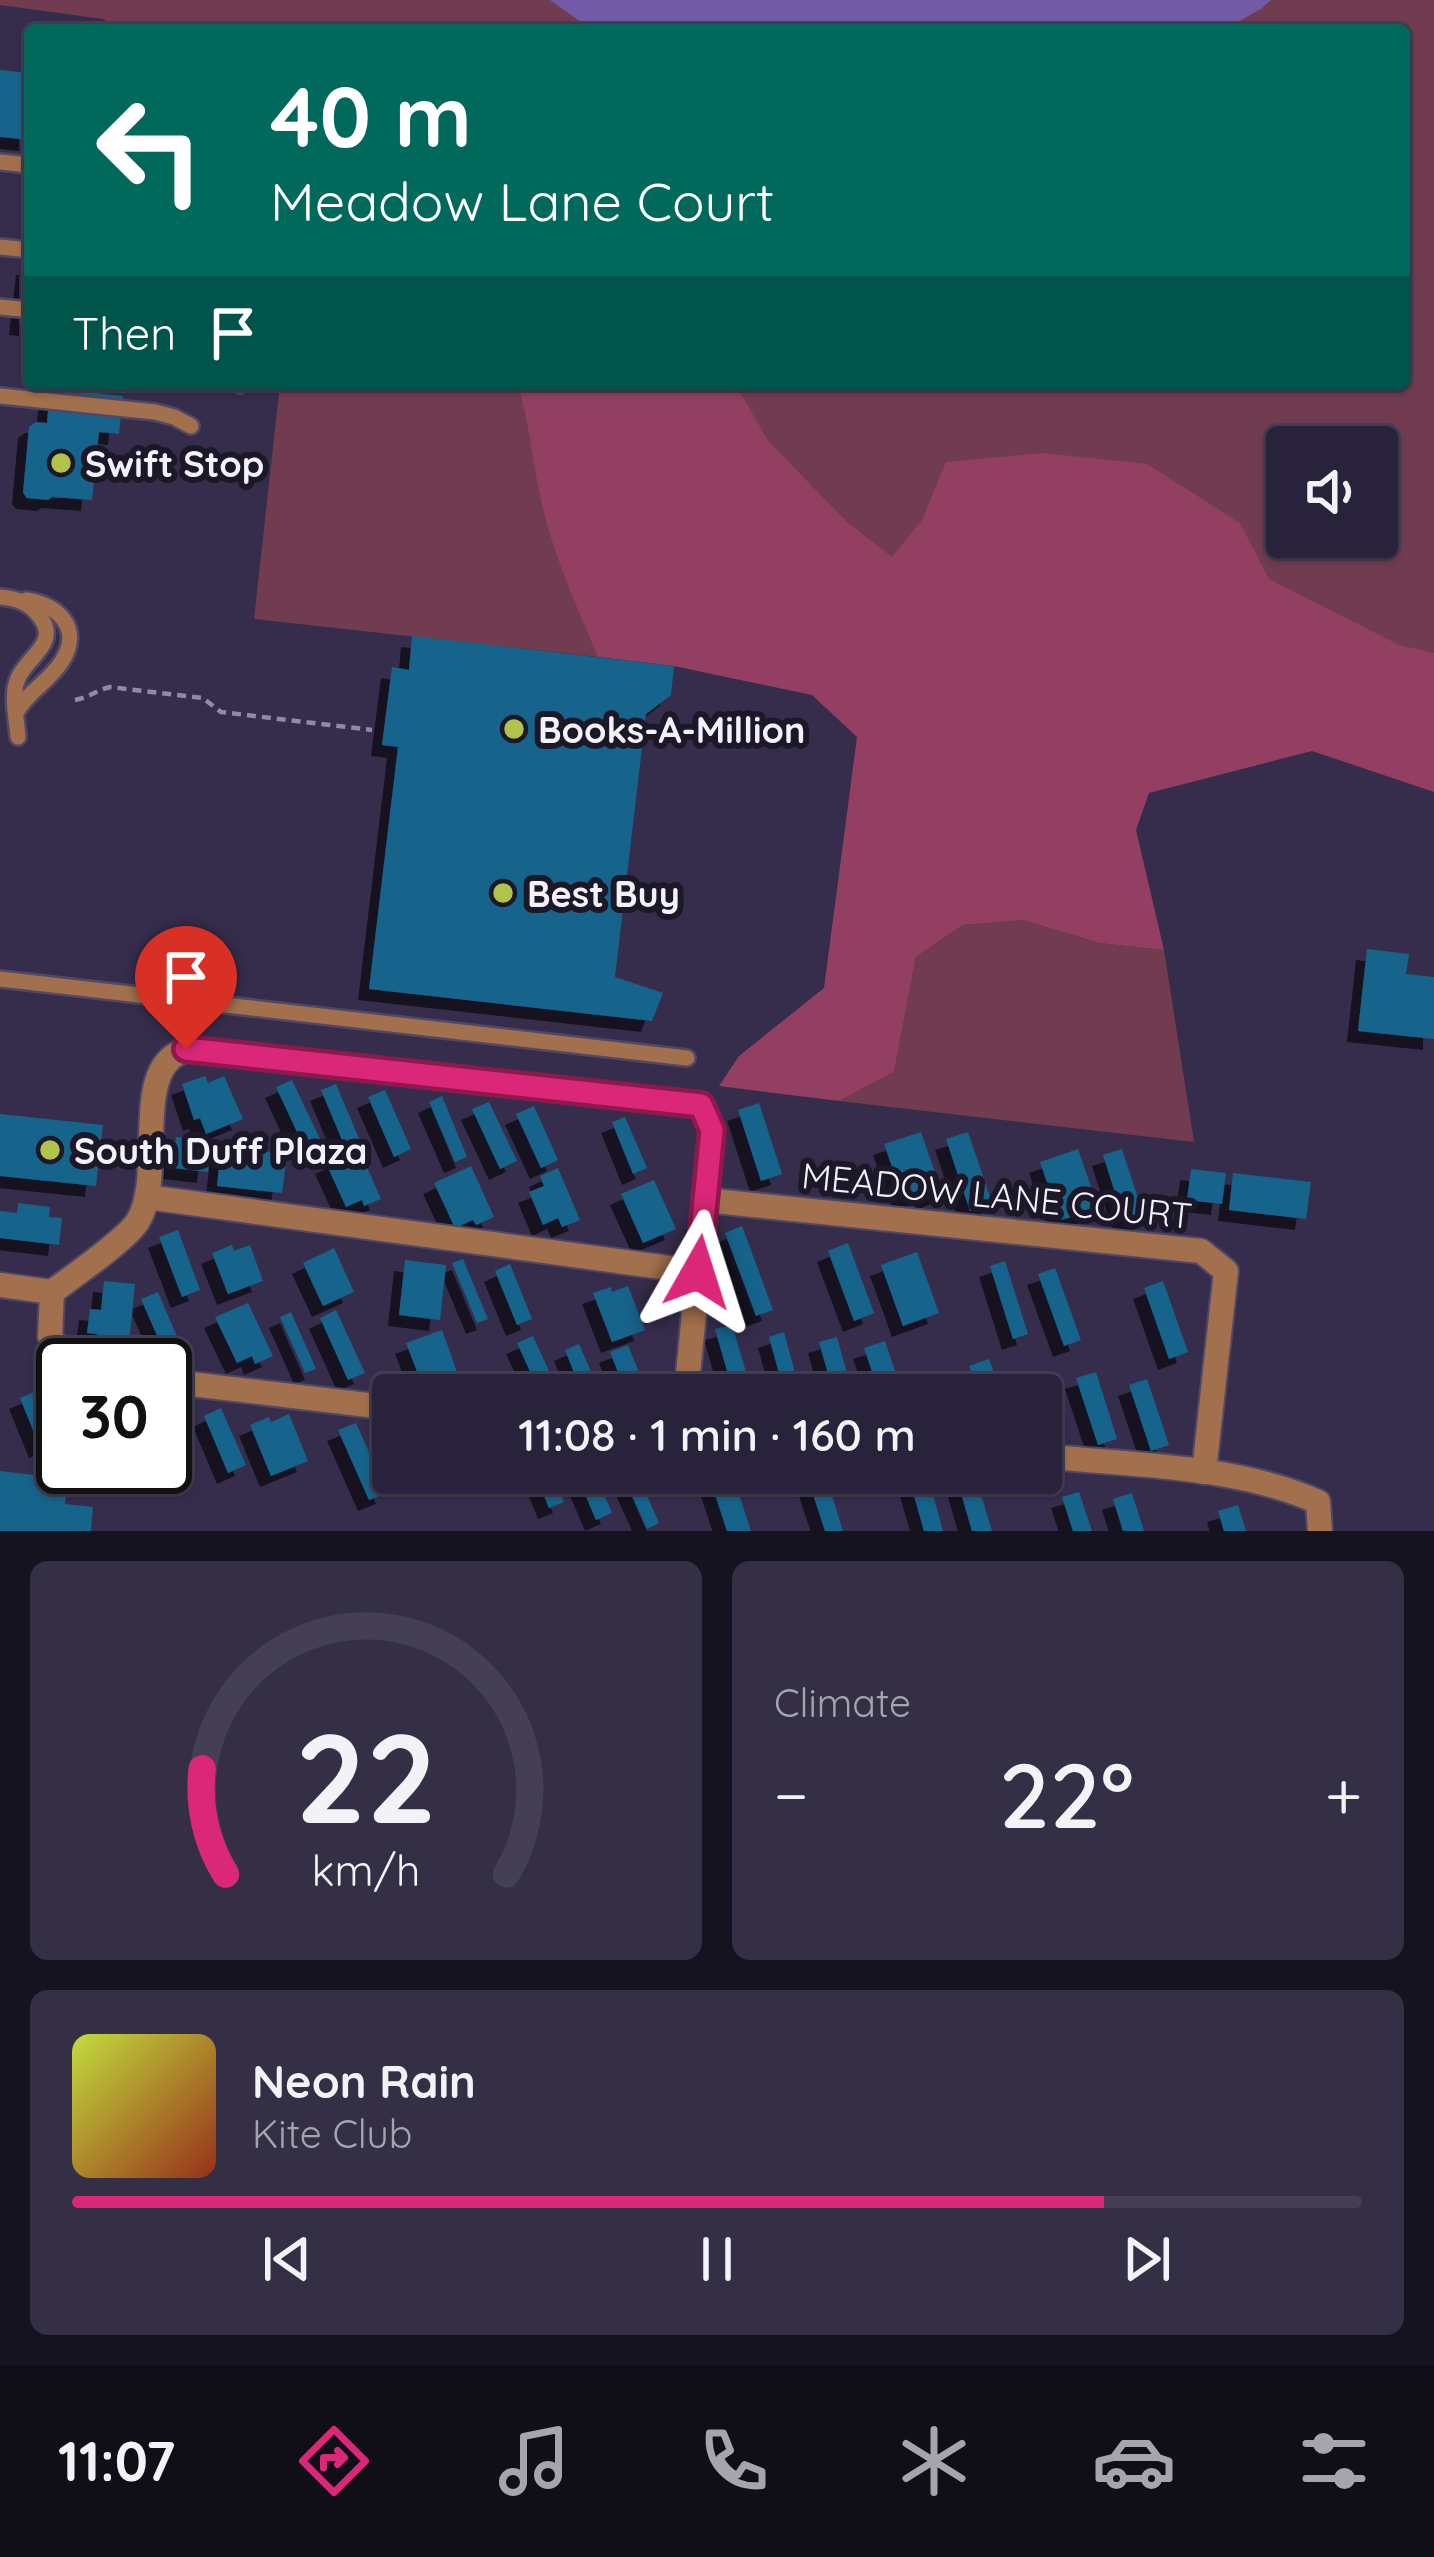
<!DOCTYPE html>
<html lang="en">
<head>
<meta charset="utf-8">
<style>
  :root { --surface:#28223a; --page:#342f45; --text:#f1f3f6; --muted:#a5a4af; --line:#443f54; --accent:#db2777 }
  body { margin:0; font-family:Quicksand,sans-serif; background:var(--page); color:var(--text); height:100vh; display:flex; flex-direction:column; font-size:45px; white-space:nowrap }
  * { box-sizing:border-box; margin:0 }
  p { font-size:39px; color:var(--muted) }
  .icon { flex:none; width:66px; height:66px; fill:none; stroke:currentColor; stroke-width:2; stroke-linecap:round; stroke-linejoin:round }
  .map { position:relative; height:1531px; overflow:hidden }
  .side { display:flex; flex-direction:column; gap:30px; padding:30px; background:#161320; flex:1 }
  .side>* { flex:none }
  .guide { position:absolute; left:24px; top:24px; width:1386px; height:366px; border-radius:12px; box-shadow:0 3px 9px #0004,0 0 0 3px var(--line); background:#00695c; color:#fff; overflow:hidden }
  .fabs { position:absolute; left:1266px; top:426px; display:grid; gap:24px }
  .fabs a { display:grid; place-items:center; width:132px; height:132px; border-radius:12px; background:var(--surface); box-shadow:0 3px 9px #0004,0 0 0 3px var(--line); font-size:60px }
  .speed { position:absolute; left:36px; top:1338px; display:flex; gap:24px; font-size:60px; font-weight:700; text-align:center }
  .speed>* { display:grid; place-content:center; width:156px; height:156px; border-radius:50%; background:var(--surface); box-shadow:0 3px 9px #0004,0 0 0 3px var(--line); line-height:1 }
  .speed .limit { border:6px solid #111; border-radius:18px; background:#fff; color:#111 }
  .pin { position:absolute; display:grid; place-items:center; width:102px; height:102px; color:#fff; margin:-123px -51px; border-radius:50% 50% 50% 0; rotate:-45deg; box-shadow:0 0 12px #0007 }
  .pin .icon { rotate:45deg }
  .me { position:absolute; width:132px; margin:-66px; rotate:6deg; stroke-linejoin:round; filter:drop-shadow(0 0 9px #0008) }
  .turn { display:flex; align-items:center; gap:42px; height:252px; padding:0 48px; font-size:54px }
  .turn .icon { width:156px; height:156px; stroke-width:2.5 }
  .turn b { display:block; font-size:84px; line-height:102px }
  .then { display:flex; align-items:center; height:114px; padding:0 48px; background:#0003; gap:24px; font-size:45px }
  .big { font-size:90px; font-weight:600; line-height:1.1 }
  .side .widget { flex:1; display:flex; flex-direction:column; justify-content:center; gap:18px; min-width:0; padding:0 42px; border-radius:18px; background:var(--page) }
  .side .dial { align-items:center; gap:0 }
  .dial svg { height:312px; overflow:visible; fill:none; stroke:var(--line); stroke-width:7; stroke-linecap:round; text-anchor:middle }
  .dial text { fill:var(--text); stroke:none }
  .song { display:flex; align-items:center; gap:36px }
  .cover { width:144px; height:144px; border-radius:18px; background:linear-gradient(135deg,hsl(70 70% 55%),hsl(10 70% 35%)) }
  .played { height:12px; border-radius:6px; background:linear-gradient(90deg,var(--accent) 80%,var(--line) 80%) }
  .keys { display:flex; justify-content:space-around; direction:ltr }
  .heat { display:flex; justify-content:space-between; align-items:center; font-size:66px; direction:ltr }
  .side .tiles { flex:1; display:grid; gap:30px; grid-template-columns:1fr 1fr }
  .widget:last-child { grid-column:span 2 }
  .trip { position:absolute; left:372px; top:1374px; width:690px; height:120px; border-radius:12px; background:var(--surface); box-shadow:0 3px 9px #0004,0 0 0 3px var(--line); font-weight:600; line-height:120px; text-align:center }
  .tab-bar { display:flex; height:192px; justify-content:space-around; align-items:center; background:#100e17; color:var(--muted) }
  .tab-bar .icon { width:84px; height:84px }
  .tab-bar .active { color:var(--accent) }
  .tab-bar b { font-size:54px; color:var(--text) }
  .map>svg:first-child { display:block }
  .green { fill:#713c50; fill-rule:evenodd }
  .forest { fill:#923f61 }
  .water { fill:#725aa6 }
  .building { fill:#16648b; filter:url(#shadow) }
  .lines { fill:none; stroke-linecap:round; stroke-linejoin:round }
  .service-casing { stroke:#514866; stroke-width:20 }
  .minor-casing { stroke:#514866; stroke-width:28 }
  .path { stroke:#918ba2; stroke-width:4.5; stroke-dasharray:9 6; stroke-linecap:butt }
  .service { stroke:#a2704c; stroke-width:15 }
  .minor { stroke:#a2704c; stroke-width:24 }
  .route-casing { stroke:#8e194d; stroke-width:30 }
  .route { stroke:#db2777; stroke-width:21 }
  .poi-dot { fill:#b2c34c; stroke:#1c1827; stroke-width:4.5 }
  .labels { text-anchor:middle; dominant-baseline:central; stroke-width:12; stroke-linejoin:round; paint-order:stroke }
  .poi-label { font-size:36px; font-weight:bold; fill:#f4f1fe; stroke:#1c1827; text-anchor:start }
  .street-label { font-size:36px; fill:#f4f1fe; stroke:#1c1827 }
</style>
</head>
<body>
<div class="map">
<svg width="1434" height="1531" viewBox="0 0 1434 1531">
  <defs>
    <filter id="shadow"><feDropShadow dx="-11" dy="11" stdDeviation="0" flood-color="#0009"/></filter>
  </defs>
  <rect width="100%" height="100%" fill="#362d4d"/>
  <g class="green">
    <path d="M0,0h1434v739l-838,-87 2,5 -344,-38 26,-235h237c16,47 18,98 33,145l15,-145h839v-354h-1281l-20,-11 -103,-14zM1287,447h90v90h-90z"/>
    <path d="M1023,920l76,23 65,7 30,192 -355,-41 55,-29 22,-115 47,-32z"/>
  </g>
  <path class="forest" d="M517,384h218l34,58 78,80 45,35 30,-37 24,-58 97,-9 104,11 93,59 29,56 130,66 35,8v139l-122,-41 -163,42 -13,37 28,120 -65,-7 -76,-23 -60,5 -47,32 -22,115 -55,29 -120,-15 20,-30 85,-68 33,-251 -45,-42 -138,-29 -76,-9c-22,-52 -46,-105 -58,-161 -8,-38 -11,-76 -23,-112z"/>
  <path class="water" d="M550,0h721l-10,9 -38,21h-631z"/>
  <g class="building">
    <path d="M0,70l30,3v67l-30,-3z"/>
    <path d="M27,264h3v61l-10,-1z"/>
    <path d="M50,388l73,8 -4,38 -20,-2 -7,68 -40,-3 -4,3 -21,-2 -4,-5 6,-66 7,-5 11,1z"/>
    <path d="M412,636l262,30 -3,29 -25,19 -31,263 48,16 -11,28 -283,-32 29,-242 -16,-2 10,-78 17,3z"/>
    <path d="M1367,949l42,5 -3,20 28,3v62l-76,-8z"/>
    <path d="M205,1076l3,7 16,-7 19,43 -37,15 -6,-16 -6,2 -12,-36z"/>
    <path d="M292,1080l28,59 -16,8 -28,-60z"/>
    <path d="M336,1084l24,57 -15,6 -24,-57z"/>
    <path d="M385,1090l26,59 -17,8 -26,-60z"/>
    <path d="M442,1096l25,61 -12,5 -26,-60z"/>
    <path d="M489,1102l28,59 -17,8 -28,-60z"/>
    <path d="M759,1103l23,71 -21,7 -23,-71z"/>
    <path d="M534,1106l24,54 -17,8 -25,-54z"/>
    <path d="M0,1114l103,11 -7,61 -96,-10z"/>
    <path d="M625,1117l22,51 -14,6 -21,-52z"/>
    <path d="M921,1132l21,61 -15,6 -2,-6 -21,8 -20,-57z"/>
    <path d="M968,1132l24,71 -22,8 -24,-72z"/>
    <path d="M176,1137l35,3 -3,32 -35,-4z"/>
    <path d="M221,1147l66,7 -5,39 -65,-7z"/>
    <path d="M359,1149l22,50 -17,7 -2,-6 -16,7 -20,-44z"/>
    <path d="M1078,1149l21,61 -39,10 -20,-58z"/>
    <path d="M1122,1149l23,71 -19,7 -23,-72z"/>
    <path d="M471,1166l23,51 -18,8 -3,-5 -18,8 -21,-45z"/>
    <path d="M558,1168l22,52 -18,7 -4,-9 -15,7 -14,-33 15,-6 -4,-10z"/>
    <path d="M1191,1169l35,4 -4,31 -35,-4z"/>
    <path d="M1233,1173l78,9 -5,37 -77,-9z"/>
    <path d="M654,1180l22,49 -33,14 -22,-49z"/>
    <path d="M18,1203l32,4 -1,10 13,1 -3,27 -59,-7v-27l17,2z"/>
    <path d="M742,1226l31,84 -17,6 -31,-83z"/>
    <path d="M178,1230l22,60 -18,7 -23,-60z"/>
    <path d="M848,1243l26,70 -20,8 -26,-70z"/>
    <path d="M232,1245l2,6 16,-6 13,36 -35,13 -16,-41z"/>
    <path d="M334,1248l20,44 -31,14 -20,-43z"/>
    <path d="M917,1252l22,61 -36,13 -22,-61z"/>
    <path d="M463,1259l25,60 -11,4 -25,-60z"/>
    <path d="M405,1260l41,5 -6,55 -41,-5z"/>
    <path d="M1005,1261l23,73 -15,5 -23,-73z"/>
    <path d="M510,1264l22,55 -15,6 -22,-54z"/>
    <path d="M1055,1268l26,72 -17,6 -26,-72z"/>
    <path d="M104,1281l31,3 -7,72 -33,-3 2,-19 -10,-1 3,-24 11,1z"/>
    <path d="M1163,1281l25,71 -19,7 -25,-71z"/>
    <path d="M628,1286l17,44 -33,12 -19,-49 18,-6 1,5z"/>
    <path d="M158,1292l25,59 -16,7 -26,-59z"/>
    <path d="M248,1303l25,53 -18,8 -3,-8 -15,7 -22,-46z"/>
    <path d="M336,1310l29,63 -17,7 -28,-62z"/>
    <path d="M291,1312l25,57 -11,4 -25,-56z"/>
    <path d="M732,1325l21,70h-19l-19,-66z"/>
    <path d="M442,1330l18,50 -16,6 -2,-6 -19,7 -17,-44z"/>
    <path d="M784,1332l17,63h-16l-16,-58z"/>
    <path d="M533,1336l27,59h-19l-24,-52z"/>
    <path d="M837,1337l16,58h-19l-15,-53z"/>
    <path d="M885,1341l18,54h-23l-16,-47z"/>
    <path d="M579,1344l22,51h-18l-18,-45z"/>
    <path d="M628,1345l20,50h-21l-17,-43z"/>
    <path d="M989,1359l13,36h-23l-10,-29z"/>
    <path d="M1096,1372l21,67 -19,6 -22,-67z"/>
    <path d="M1147,1379l22,66 -18,6 -22,-66z"/>
    <path d="M56,1389l7,16v32l-23,10 -20,-49 17,-7 3,5z"/>
    <path d="M221,1408l25,57 -18,8 -24,-57z"/>
    <path d="M289,1414l19,47 -37,15 -21,-51 19,-8 2,5z"/>
    <path d="M356,1423l31,70 -18,7 -31,-70z"/>
    <path d="M0,1471l68,8 -3,25 28,3 -2,24h-91z"/>
    <path d="M535,1473h17l12,29 -15,6z"/>
    <path d="M576,1473h19l17,40 -16,7z"/>
    <path d="M622,1473h15l22,50 -12,6z"/>
    <path d="M708,1473h24l19,58h-24z"/>
    <path d="M806,1473h19l18,58h-18z"/>
    <path d="M927,1473l16,58h-19l-15,-53z"/>
    <path d="M976,1478l16,53h-20l-14,-48z"/>
    <path d="M1079,1492l13,39h-19l-11,-34z"/>
    <path d="M1132,1493l12,38h-21l-10,-32z"/>
    <path d="M1238,1505l8,26h-22l-6,-20z"/>
  </g>
  <g class="lines">
    <defs>
      <g id="service">
        <path d="M0,162l30,3"/>
        <path d="M0,247l30,3"/>
        <path d="M0,307l30,3"/>
        <path d="M240,385l1,-1"/>
        <path d="M0,396l155,16 19,5 17,9"/>
        <path d="M0,597c18,2 29,5 40,20 21,27 -16,41 -23,64 -6,16 0,40 1,56"/>
        <path d="M16,713c11,-21 34,-32 46,-52 21,-33 -4,-56 -36,-61"/>
        <path d="M0,979l687,79"/>
      </g>
      <g id="minor">
        <path d="M147,1197l551,75"/>
        <path d="M705,1200l496,51 25,20 -22,201"/>
        <path d="M0,1285l52,7"/>
        <path d="M71,1365l-21,-28 2,-45c20,-15 74,-52 86,-71 25,-41 -1,-132 32,-162 5,-5 11,-7 16,-10l515,56 11,25 -26,265"/>
        <path d="M165,1381l228,27"/>
        <path d="M1041,1456c89,9 196,9 277,46l2,29"/>
      </g>
    </defs>
    <use href="#service" class="service-casing"/>
    <use href="#minor" class="minor-casing"/>
    <path class="path" d="M75,700c13,-2 22,-10 35,-13l93,11 18,14 151,18"/>
    <use href="#service" class="service"/>
    <use href="#minor" class="minor"/>
  </g>
  <g class="lines">
    <defs>
      <path id="route" d="M186,1049l515,56 11,25 -14,142"/>
    </defs>
    <use href="#route" class="route-casing"/>
    <use href="#route" class="route"/>
  </g>
  <g class="poi-dot">
    <circle cx="61" cy="463" r="12"/>
    <circle cx="514" cy="729" r="12"/>
    <circle cx="503" cy="893" r="12"/>
    <circle cx="50" cy="1150" r="12"/>
  </g>
  <g class="labels">
    <g class="poi-label">
      <text x="85" y="463">Swift Stop</text>
      <text x="538" y="729">Books-A-Million</text>
      <text x="527" y="893">Best Buy</text>
      <text x="74" y="1150">South Duff Plaza</text>
    </g>
    <g class="street-label">
      <text transform="translate(997 1195) rotate(6)">MEADOW LANE COURT</text>
    </g>
  </g>
</svg>
<div class="fabs">
<a><svg class="icon" aria-label="sound" viewBox="0 0 24 24"><path d="M4 9h4l5-4v14l-5-4H4zM17 9q2 3 0 6"/></svg></a>
</div>
<div class="speed"><div class="limit">30</div></div>
<div class="pin" style="left:186px;top:1049px;background:#d93025"><svg class="icon" aria-label="arrive" viewBox="0 0 24 24"><path d="M6 21V4h12l-3 4 3 4H6"/></svg></div>
<svg class="me" style="left:698px;top:1272px" viewBox="-20 -20 40 40"><path d="M0-17L14 15 0 8-14 15z" fill="#db2777" stroke="#fff" stroke-width="4"/></svg>
<div class="trip">11:08 · 1 min · 160 m</div>
<div class="guide">
<div class="turn"><svg class="icon" aria-label="left" viewBox="0 0 24 24"><path d="M17 20v-9H6M10 6l-5 5 5 5"/></svg><div><b>40 m</b>Meadow Lane Court</div></div>
<div class="then">Then<svg class="icon" aria-label="arrive" viewBox="0 0 24 24"><path d="M6 21V4h12l-3 4 3 4H6"/></svg></div>
</div>
</div>
<section class="side">
<div class="tiles">
<div class="widget dial"><svg viewBox="0 0 100 80">
<path d="M14 69A42 42 0 1 1 86 69"/>
<path d="M14 69A42 42 0 0 1 8 42" stroke="#db2777"/>
<text x="50" y="56" font-size="32" font-weight="700">22</text>
<text x="50" y="72" font-size="11">km/h</text>
</svg></div>
<div class="widget"><p>Climate</p>
<div class="heat"><a>−</a><b class="big">22°</b><a>+</a></div>
</div>
<div class="widget">
<div class="song"><i class="cover"></i><div><b>Neon Rain</b><p>Kite Club</p></div></div>
<div class="played"></div>
<div class="keys"><svg class="icon" aria-label="previous" viewBox="0 0 24 24"><path d="M18 5L8 12l10 7zM5 5v14"/></svg><svg class="icon" aria-label="pause" viewBox="0 0 24 24"><path d="M8 5v14M16 5v14"/></svg><svg class="icon" aria-label="next" viewBox="0 0 24 24"><path d="M6 5l10 7-10 7zM19 5v14"/></svg></div>
</div>
</div>
</section>
<nav class="tab-bar">
<b>11:07</b>
<svg class="icon active" aria-label="directions" viewBox="0 0 24 24"><path d="M12 3l9 9-9 9-9-9zM9 14v-3h6M13 9l2 2-2 2"/></svg>
<svg class="icon" aria-label="music" viewBox="0 0 24 24"><path d="M9 18V5l10-2v13"/><circle cx="6" cy="18" r="3"/><circle cx="16" cy="16" r="3"/></svg>
<svg class="icon" aria-label="phone" viewBox="0 0 24 24"><path d="M5 4h4l2 5-3 2q2 4 5 5l2-3 5 2v4C11 20 4 13 5 4z"/></svg>
<svg class="icon" aria-label="climate" viewBox="0 0 24 24"><path d="M12 3v18M4 7l16 10M4 17L20 7"/></svg>
<svg class="icon" aria-label="car" viewBox="0 0 24 24"><path d="M5 17H2v-5l4-1 3-4h7l3 4 3 1v5h-3M9 17h6M6 11h13"/><circle cx="7" cy="17" r="2"/><circle cx="17" cy="17" r="2"/></svg>
<svg class="icon" aria-label="filters" viewBox="0 0 24 24"><path d="M4 7h16M4 17h16"/><circle cx="9" cy="7" r="2"/><circle cx="15" cy="17" r="2"/></svg>
</nav>
</body>
</html>
